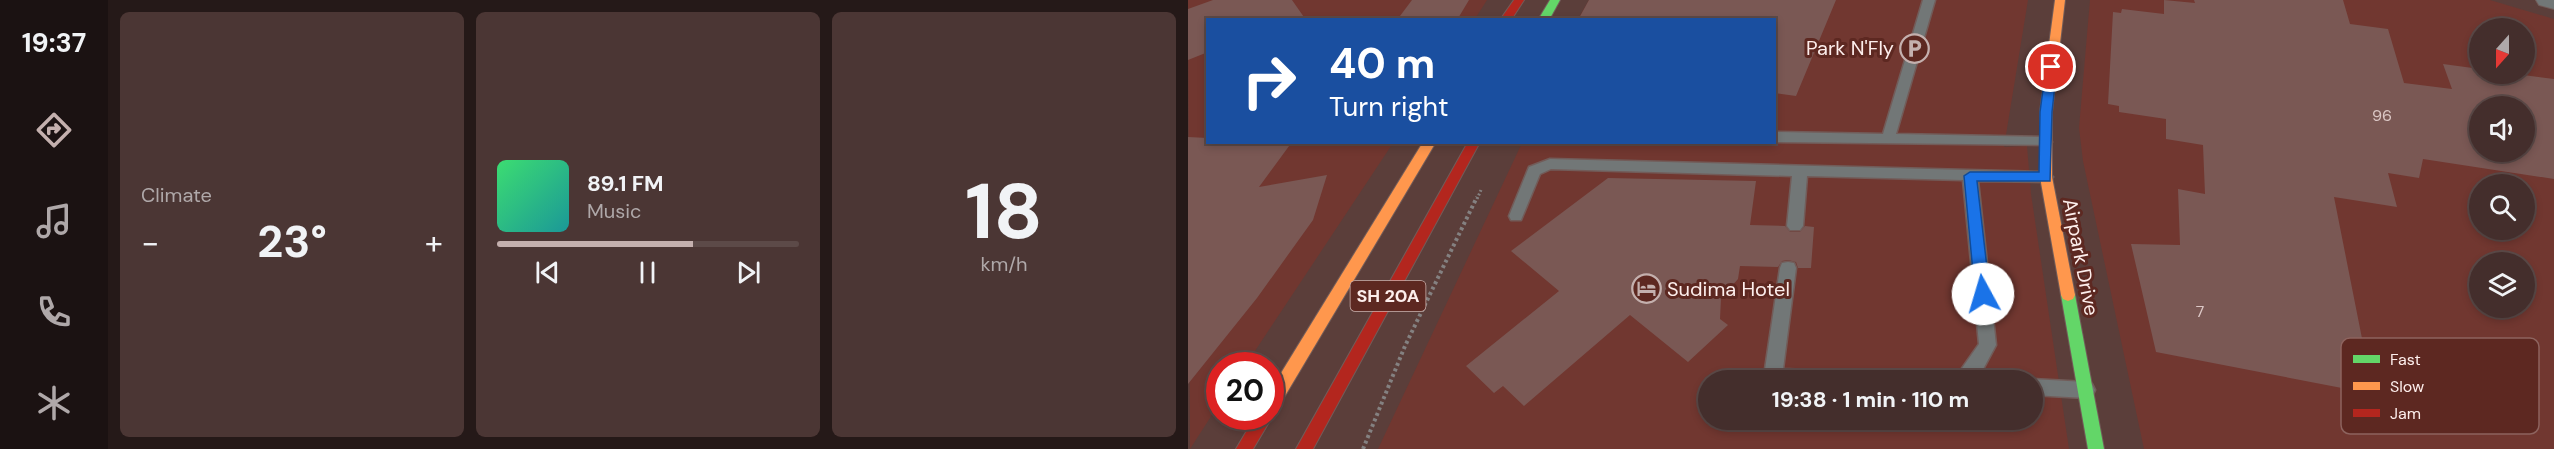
<!DOCTYPE html>
<html lang="en">
<head>
<meta charset="utf-8">
<style>
  :root { --surface:#442e2c; --page:#4b3634; --text:#f1f3f6; --muted:#afa8a9; --line:#5c4a48; --accent:#c4b0ae }
  body { margin:0; font-family:"DM Sans",sans-serif; background:var(--page); color:var(--text); height:100vh; display:flex; flex-direction:column; font-size:22px; white-space:nowrap }
  * { box-sizing:border-box; margin:0 }
  p { font-size:20px; color:var(--muted) }
  .icon { flex:none; width:33px; height:33px; fill:none; stroke:currentColor; stroke-width:2; stroke-linecap:round; stroke-linejoin:round }
  .map { position:relative; flex:1; overflow:hidden }
  .sheet { display:flex; flex-direction:column; gap:12px; padding:12px; background:#251918; width:1080px }
  .sheet>* { flex:none }
  .top-card { position:absolute; left:18px; top:18px; width:570px; height:126px; border-radius:0px; box-shadow:0 3px 9px #0003,0 0 0 2px var(--line); background:#1a4fa0; color:#fff; overflow:hidden }
  .needle { width:39px; rotate:201deg }
  .controls { position:absolute; left:1281px; top:18px; display:grid; gap:12px }
  .controls a { display:grid; place-items:center; width:66px; height:66px; border-radius:50%; background:var(--surface); box-shadow:0 3px 9px #0003,0 0 0 2px var(--line); font-size:30px }
  .speed { position:absolute; left:18px; top:352px; display:flex; gap:12px; font-size:30px; font-weight:700; text-align:center }
  .speed>* { display:grid; place-content:center; width:78px; height:78px; border-radius:50%; background:var(--surface); box-shadow:0 3px 9px #0003,0 0 0 2px var(--line); line-height:1 }
  .speed .limit { border:9px solid #d22; background:#fff; color:#111 }
  .pin { position:absolute; display:grid; place-items:center; width:51px; height:51px; color:#fff; margin:-26px; border:3px solid #fff; border-radius:50%; box-shadow:0 2px 6px #0007 }
  .me { position:absolute; width:66px; margin:-33px; rotate:354deg; stroke-linejoin:round; filter:drop-shadow(0 0 4px #0008) }
  .turn { display:flex; align-items:center; gap:21px; height:126px; padding:0 24px; font-size:27px }
  .turn .icon { width:78px; height:78px; stroke-width:2.5 }
  .turn b { display:block; font-size:42px; line-height:51px }
  .big { font-size:45px; font-weight:700; line-height:1.1 }
  .sheet .card { flex:1; display:flex; flex-direction:column; justify-content:center; gap:9px; min-width:0; padding:0 21px; border-radius:9px; background:var(--page) }
  .sheet .dial { align-items:center; gap:0 }
  .dial b { font-size:78px; line-height:1 }
  .song { display:flex; align-items:center; gap:18px }
  .cover { width:72px; height:72px; border-radius:9px; background:linear-gradient(135deg,hsl(140 70% 55%),hsl(180 70% 35%)) }
  .played { height:6px; border-radius:3px; background:linear-gradient(90deg,var(--accent) 65%,var(--line) 65%) }
  .keys { display:flex; justify-content:space-around; direction:ltr }
  .heat { display:flex; justify-content:space-between; align-items:center; font-size:33px; direction:ltr }
  .sheet .tiles { flex:1; display:grid; gap:12px; grid-template-columns:repeat(3,1fr) }
  .trip { position:absolute; left:510px; top:370px; width:345px; height:60px; border-radius:30px; background:var(--surface); box-shadow:0 3px 9px #0003,0 0 0 2px var(--line); font-weight:700; line-height:60px; text-align:center }
  main { display:flex; flex:1; min-height:0 }
  .dock { display:flex; flex-direction:column; width:108px; justify-content:space-around; align-items:center; background:#1b1212; color:var(--muted) }
  .dock .icon { width:42px; height:42px }
  .dock .selected { color:var(--accent) }
  .dock b { font-size:27px; color:var(--text) }
  .map>svg:first-child { display:block }
  .built { fill:#713730; fill-rule:evenodd }
  .building { fill:#7a5854; fill-rule:evenodd }
  .lines { fill:none; stroke-linecap:round; stroke-linejoin:round }
  .lane-casing { stroke:#725c59; stroke-width:3 }
  .street-casing { stroke:#725c59; stroke-width:2 }
  .fast-casing { stroke:#725c59; stroke-width:2 }
  .slow-casing { stroke:#725c59; stroke-width:2 }
  .jam-casing { stroke:#725c59; stroke-width:2 }
  .path-far1 { stroke:#848181; stroke-width:3; stroke-dasharray:2 2; stroke-linecap:butt }
  .path { stroke:#848181; stroke-width:4; stroke-dasharray:3 3; stroke-linecap:butt }
  .lane { fill:#727777; fill-rule:evenodd }
  .street { fill:#727777; fill-rule:evenodd }
  .fast { fill:#63d668; fill-rule:evenodd }
  .slow { fill:#ff974d; fill-rule:evenodd }
  .jam { fill:#b3261e; fill-rule:evenodd }
  .route { fill:#1a73e8; stroke:#114b97; stroke-width:1.5 }
  .labels { text-anchor:middle; dominant-baseline:central; stroke-width:6; stroke-linejoin:round; paint-order:stroke }
  .number-label { font-size:16px; fill:#dcc8c6 }
  .shield { fill:#5d2821; stroke:#cdb3af; stroke-width:1.5 }
  .shield-label { font-size:18px; font-weight:bold; fill:#fdeeec }
  .poi-label { font-size:20px; fill:#fdeeec; stroke:#5d2821; text-anchor:end }
  .street-label { font-size:20px; fill:#fdeeec; stroke:#5d2821 }
  .key { fill:#5d2821; stroke:#8d635e; stroke-width:1.5 }
  .key-label { font-size:16px; fill:#fdeeec }
</style>
</head>
<body>
<main>
<nav class="dock">
<b>19:37</b>
<svg class="icon selected" aria-label="directions" viewBox="0 0 24 24"><path d="M12 3l9 9-9 9-9-9zM9 14v-3h6M13 9l2 2-2 2"/></svg>
<svg class="icon" aria-label="music" viewBox="0 0 24 24"><path d="M9 18V5l10-2v13"/><circle cx="6" cy="18" r="3"/><circle cx="16" cy="16" r="3"/></svg>
<svg class="icon" aria-label="phone" viewBox="0 0 24 24"><path d="M5 4h4l2 5-3 2q2 4 5 5l2-3 5 2v4C11 20 4 13 5 4z"/></svg>
<svg class="icon" aria-label="climate" viewBox="0 0 24 24"><path d="M12 3v18M4 7l16 10M4 17L20 7"/></svg>
</nav>
<section class="sheet">
<div class="tiles">
<div class="card"><p>Climate</p>
<div class="heat"><a>−</a><b class="big">23°</b><a>+</a></div>
</div>
<div class="card">
<div class="song"><i class="cover"></i><div><b>89.1 FM</b><p>Music</p></div></div>
<div class="played"></div>
<div class="keys"><svg class="icon" aria-label="previous" viewBox="0 0 24 24"><path d="M18 5L8 12l10 7zM5 5v14"/></svg><svg class="icon" aria-label="pause" viewBox="0 0 24 24"><path d="M8 5v14M16 5v14"/></svg><svg class="icon" aria-label="next" viewBox="0 0 24 24"><path d="M6 5l10 7-10 7zM19 5v14"/></svg></div>
</div>
<div class="card dial"><b>18</b><p>km/h</p></div>
</div>
</section>
<div class="map">
<svg width="1366" height="449" viewBox="0 0 1366 449">
  <rect width="100%" height="100%" fill="#5b3e3a"/>
  <g class="built">
    <path d="M0,0h299l-12,19 -267,1v122l185,1 -148,223h-25l-1,38 -29,45z"/>
    <path d="M401,0h439l-24,147 23,-1 4,48 38,255h-691l144,-306 252,-1v-122l-196,-1zM520,381h324v39h-324z"/>
    <path d="M902,0h400l64,19v430h-410l-61,-288 -4,-33zM1292,28h44v46h-44zM1292,106h44v46h-44zM1292,184h44v46h-44zM1292,262h44v46h-44z"/>
  </g>
  <g class="building">
    <path d="M25,0h79l14,20h-98v32l-20,8v-51z"/>
    <path d="M224,0h57l-12,20h-60z"/>
    <path d="M401,0h247l-40,96 -22,-3v-73h-196z"/>
    <path d="M976,0l31,3 -1,-3h149l7,24 38,5 16,54 48,6 -9,-25 37,5v5h36l38,5v100l-131,-20 -4,19 -31,-5 9,34 -63,-10 39,197 -217,-42 -25,-108 49,1 -2,-56 27,5 -2,-49 -37,-6v-20l-47,-7v-6l-11,-2 5,-92 8,1 1,-4 42,5zM1292,106h44v46h-44z"/>
    <path d="M0,137l20,1v4h84l-33,45 68,-12 -14,45 -56,78 -69,86z"/>
    <path d="M420,178l148,3 -6,44 35,1 5,6h10l5,-6 9,1 -3,41h-13l-2,-6 -8,-2 -6,1 -4,6 -38,-1 -2,13 -17,19 -1,21 8,6 -40,37 -58,-47 -106,91 -21,-20 -9,7 -28,-27 93,-75 -48,-40z"/>
  </g>
  <g class="lines">
    <defs>
      <g id="lane">
        <path d="M735,0h12l-39,134 149,3 5,2 2,3 -2,3 -276,-3v-10l109,2z"/>
        <path d="M362,159l496,13 7,5 -7,5 -68,-1 18,164 -15,28 -8,8h-20l26,-37 -16,-164 -156,-4 -4,50 -3,4h-10l-3,-4 5,-50 -241,-7 -11,5 -19,46h-10l-2,-4 20,-49z"/>
        <path d="M600,262l6,1 2,5 -13,101 100,4 6,2 3,6h-125l-3,-5 16,-108 2,-5z"/>
        <path d="M844,379l54,3 6,2 3,6 -3,6 -6,2 -54,-3v-14h-5z"/>
      </g>
      <path id="street" d="M1348,0h18v9l-15,-4z"/>
      <g id="fast">
        <path d="M362,0h10l-11,20h-11z"/>
        <path d="M880,289l5,2 2,4 29,154h-16l-27,-154 2,-4z"/>
      </g>
      <g id="slow">
        <path d="M867,0h10l-13,112v65l23,118 -2,4 -5,2 -5,-2 -2,-4 -21,-118v-65z"/>
        <path d="M235,142h13l-160,269 -6,2v-22z"/>
      </g>
      <g id="jam">
        <path d="M326,0h10l-13,20h-11z"/>
        <path d="M280,142h12l-167,307h-17z"/>
        <path d="M82,413l2,4 -19,32h-17l19,-32h15z"/>
      </g>
    </defs>
    <use href="#lane" class="lane-casing"/>
    <use href="#street" class="street-casing"/>
    <use href="#fast" class="fast-casing"/>
    <use href="#slow" class="slow-casing"/>
    <use href="#jam" class="jam-casing"/>
    <path class="path-far1" d="M289,199l4,-9"/>
    <path class="path" d="M175,449l42,-103 72,-149"/>
    <use href="#lane" class="lane"/>
    <use href="#street" class="street"/>
    <use href="#fast" class="fast"/>
    <use href="#slow" class="slow"/>
    <use href="#jam" class="jam"/>
  </g>
  <path class="route" d="M863,64l6,3 -5,45 -2,69h-73l13,113 -7,6 -8,-6 -11,-118 6,-4h69l1,-60 6,-45z"/>
  <defs>
    <symbol id="parking-ring" viewBox="-11 -11 22 22"><circle r="9.5" fill="#5d2821" stroke="#c4b0ae" stroke-width="1.5"/><path d="M-3.5-5.5H1a3.5 3.5 0 0 1 0 7H-1V5.5H-3.5ZM-1-3.4V-.6H.8a1.4 1.4 0 0 0 0-2.8Z" fill="#c4b0ae"/></symbol>
    <symbol id="hotel-ring" viewBox="-11 -11 22 22"><circle r="9.5" fill="#5d2821" stroke="#c4b0ae" stroke-width="1.5"/><path d="M-6-4.5h1.5V1H6V5H4.5V3h-9V5H-6ZM-4 0a1.8 1.8 0 1 1 3.6 0ZM.5 0V-2.5h3Q6-2.5 6 0Z" fill="#c4b0ae"/></symbol>
  </defs>
  <g fill-rule="evenodd">
    <use href="#parking-ring" x="710" y="32" width="33" height="33"/>
    <use href="#hotel-ring" x="442" y="272" width="33" height="33"/>
  </g>
  <g class="labels">
    <g class="number-label">
      <text x="1194" y="115">96</text>
      <text x="1012" y="311">7</text>
    </g>
    <rect class="shield" x="162.5" y="281" width="75" height="30" rx="4.5"/>
    <g class="shield-label">
      <text x="200" y="296">SH 20A</text>
    </g>
    <g class="poi-label">
      <text x="706" y="48">Park N'Fly</text>
      <text x="479" y="289" text-anchor="start">Sudima Hotel</text>
    </g>
    <g class="street-label">
      <text transform="translate(893 257) rotate(79)">Airpark Drive</text>
    </g>
  </g>
  <rect x="1153" y="338" width="198" height="96" rx="9" class="key"/>
  <rect x="1165" y="355" width="27" height="8" fill="#63d668"/>
  <rect x="1165" y="382" width="27" height="8" fill="#ff974d"/>
  <rect x="1165" y="409" width="27" height="8" fill="#b3261e"/>
  <g class="key-label">
    <text x="1202" y="365">Fast</text>
    <text x="1202" y="392">Slow</text>
    <text x="1202" y="419">Jam</text>
  </g>
</svg>
<div class="controls">
<a><svg class="needle" viewBox="-14 -14 28 28"><path d="M0-13l5 13h-10z" fill="#e53935"/><path d="M0 13l5-13h-10z" fill="#afa8a9"/></svg></a>
<a><svg class="icon" aria-label="sound" viewBox="0 0 24 24"><path d="M4 9h4l5-4v14l-5-4H4zM17 9q2 3 0 6"/></svg></a>
<a><svg class="icon" aria-label="search" viewBox="0 0 24 24"><circle cx="10" cy="10" r="6"/><path d="M15 15l6 6"/></svg></a>
<a><svg class="icon" aria-label="layers" viewBox="0 0 24 24"><path d="M12 4l9 5-9 5-9-5zM3 14l9 5 9-5"/></svg></a>
</div>
<div class="speed"><div class="limit">20</div></div>
<div class="pin" style="left:863px;top:67px;background:#d93025"><svg class="icon" aria-label="arrive" viewBox="0 0 24 24"><path d="M6 21V4h12l-3 4 3 4H6"/></svg></div>
<svg class="me" style="left:795px;top:294px" viewBox="-20 -20 40 40"><circle r="19" fill="#fff"/><path d="M0-13L10 11 0 6-10 11z" fill="#1a73e8"/></svg>
<div class="trip">19:38 · 1 min · 110 m</div>
<div class="top-card">
<div class="turn"><svg class="icon" aria-label="right" viewBox="0 0 24 24"><path d="M7 20v-9h11M14 6l5 5-5 5"/></svg><div><b>40 m</b>Turn right</div></div>
</div>
</div>
</main>
</body>
</html>
